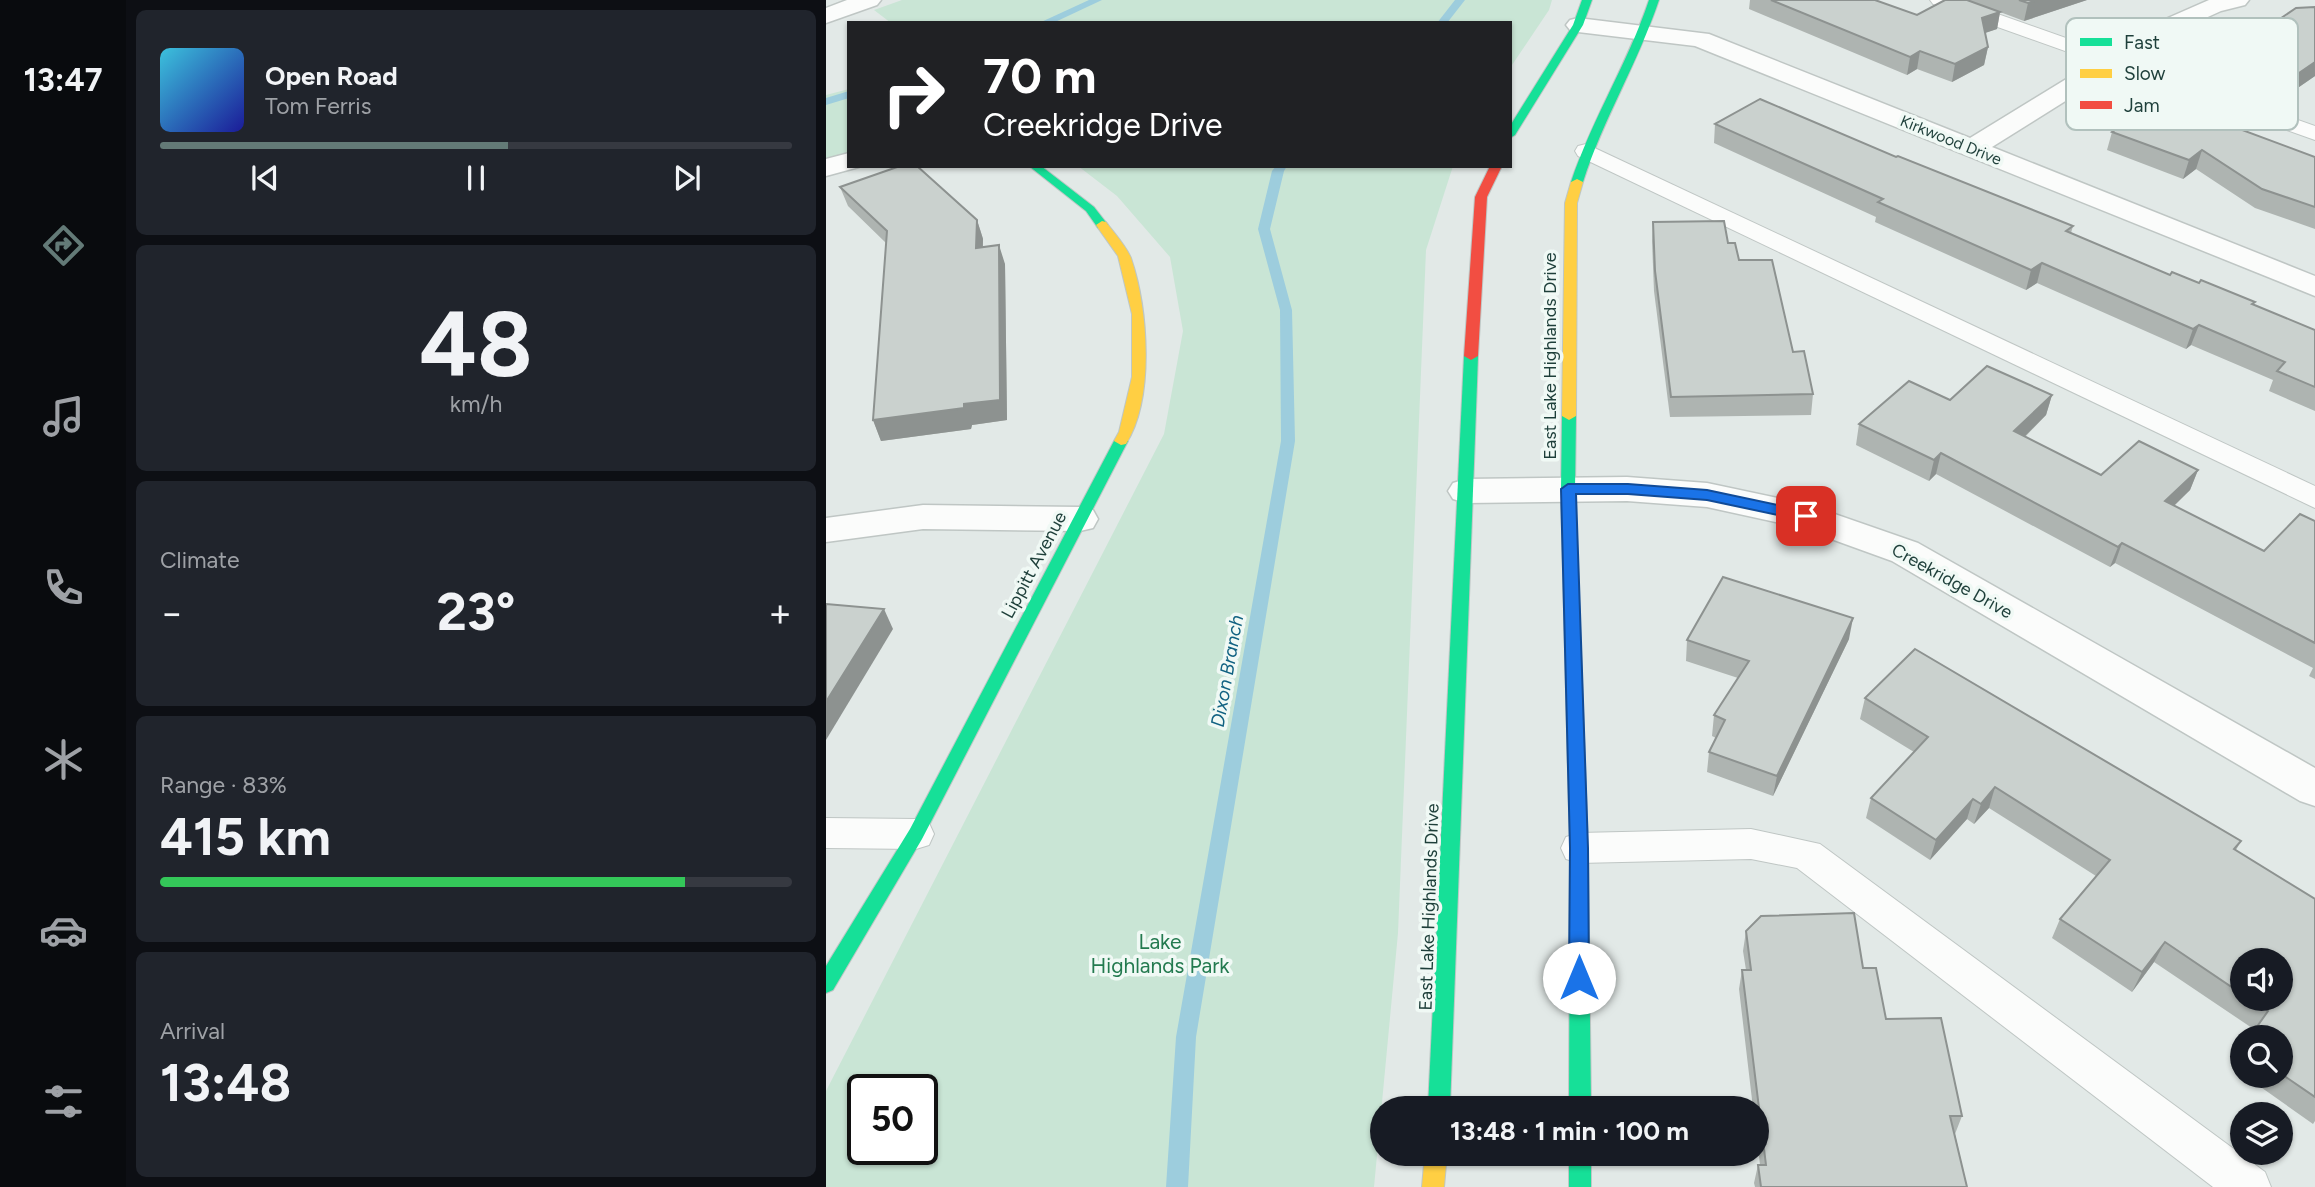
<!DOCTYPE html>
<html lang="en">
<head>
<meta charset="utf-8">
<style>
  :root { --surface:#171b24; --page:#20242c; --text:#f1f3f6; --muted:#9ea1a6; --line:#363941; --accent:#637a77 }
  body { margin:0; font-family:Figtree,sans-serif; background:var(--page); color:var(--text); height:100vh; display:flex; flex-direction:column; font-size:26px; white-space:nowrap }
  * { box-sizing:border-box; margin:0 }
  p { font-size:23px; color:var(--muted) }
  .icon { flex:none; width:38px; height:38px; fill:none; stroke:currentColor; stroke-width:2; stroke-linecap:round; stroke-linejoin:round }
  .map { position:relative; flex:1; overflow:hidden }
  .sheet { display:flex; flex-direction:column; gap:10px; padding:10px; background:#0d0f14; width:700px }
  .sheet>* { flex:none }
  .guide { position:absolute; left:21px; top:21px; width:665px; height:147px; border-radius:0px; box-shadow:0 2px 5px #0004; background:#202124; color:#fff; overflow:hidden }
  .tools { position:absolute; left:1404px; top:948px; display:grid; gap:14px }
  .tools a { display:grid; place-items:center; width:63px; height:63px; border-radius:50%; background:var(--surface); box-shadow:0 2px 5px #0004; font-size:35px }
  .speed { position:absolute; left:21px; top:1074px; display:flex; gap:14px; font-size:35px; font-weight:700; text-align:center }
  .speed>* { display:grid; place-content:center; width:91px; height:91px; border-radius:50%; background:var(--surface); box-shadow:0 2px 5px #0004; line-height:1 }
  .speed .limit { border:4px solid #111; border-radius:10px; background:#fff; color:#111 }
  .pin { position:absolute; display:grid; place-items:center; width:60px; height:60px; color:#fff; margin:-30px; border-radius:14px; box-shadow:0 4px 10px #0006 }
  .me { position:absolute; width:77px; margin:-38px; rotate:0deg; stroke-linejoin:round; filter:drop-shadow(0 0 5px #0008) }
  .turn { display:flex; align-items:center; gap:24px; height:147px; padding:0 21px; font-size:32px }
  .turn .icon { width:91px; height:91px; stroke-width:2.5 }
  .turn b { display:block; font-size:49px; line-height:60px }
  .big { font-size:52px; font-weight:700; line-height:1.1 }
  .sheet .tile { flex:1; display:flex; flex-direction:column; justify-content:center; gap:10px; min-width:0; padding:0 24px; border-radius:10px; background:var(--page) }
  .sheet .dial { align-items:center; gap:0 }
  .dial b { font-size:91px; line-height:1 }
  .song { display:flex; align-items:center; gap:21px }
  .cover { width:84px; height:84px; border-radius:10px; background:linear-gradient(135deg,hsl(190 70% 55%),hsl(240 70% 35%)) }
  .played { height:7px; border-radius:4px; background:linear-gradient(90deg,var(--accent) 55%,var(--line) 55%) }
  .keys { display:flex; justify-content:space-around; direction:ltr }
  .heat { display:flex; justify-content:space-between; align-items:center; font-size:38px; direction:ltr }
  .charge { height:10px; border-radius:5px; background:linear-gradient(90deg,#34c759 83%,var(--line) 0) }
  .trip { position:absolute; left:544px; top:1096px; width:399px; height:70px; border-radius:35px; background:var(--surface); box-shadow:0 2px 5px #0004; font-weight:700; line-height:70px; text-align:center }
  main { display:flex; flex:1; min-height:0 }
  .menu { display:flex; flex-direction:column; width:126px; justify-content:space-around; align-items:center; background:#090b0e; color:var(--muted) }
  .menu .icon { width:49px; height:49px }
  .menu .current { color:var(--accent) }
  .menu b { font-size:32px; color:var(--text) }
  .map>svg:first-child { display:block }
  .green { fill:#c9e5d5; fill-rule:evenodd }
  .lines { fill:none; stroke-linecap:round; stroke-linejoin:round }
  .stream { fill:#9dcddd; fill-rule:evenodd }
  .lane-casing { stroke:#bfc6c4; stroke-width:2 }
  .street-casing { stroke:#bfc6c4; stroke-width:3 }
  .fast-casing { stroke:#bec7c5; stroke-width:2 }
  .slow-casing { stroke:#bec7c5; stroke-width:2 }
  .jam-casing { stroke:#bec7c5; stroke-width:2 }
  .lane { fill:#fbfcfb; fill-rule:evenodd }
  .street { fill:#fbfcfb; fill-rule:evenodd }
  .fast { fill:#16e098; fill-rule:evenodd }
  .slow { fill:#ffcf43; fill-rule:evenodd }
  .jam { fill:#f24e42; fill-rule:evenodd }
  .wall { fill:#aeb4b1; fill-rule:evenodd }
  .shaded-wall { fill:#8d9290 }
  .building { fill:#cad1ce; stroke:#8d9290; stroke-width:2 }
  .route { fill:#1a73e8; stroke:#114b97; stroke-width:2 }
  .labels { text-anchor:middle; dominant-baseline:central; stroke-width:7; stroke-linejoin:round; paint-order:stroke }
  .far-street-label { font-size:16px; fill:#1e3f3a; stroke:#f0f9f5 }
  .street-label { font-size:18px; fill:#1e3f3a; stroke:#f0f9f5 }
  .water-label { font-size:19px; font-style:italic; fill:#116282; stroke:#f0f9f5 }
  .near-park-label { font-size:21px; fill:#237a4f; stroke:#f0f9f5 }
  .key { fill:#f0f9f5; stroke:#b1c1bd; stroke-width:2 }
  .key-label { font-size:19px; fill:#1e3f3a }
</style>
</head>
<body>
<main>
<nav class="menu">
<b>13:47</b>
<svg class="icon current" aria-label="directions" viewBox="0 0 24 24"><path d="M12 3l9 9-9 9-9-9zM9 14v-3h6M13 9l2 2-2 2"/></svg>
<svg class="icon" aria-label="music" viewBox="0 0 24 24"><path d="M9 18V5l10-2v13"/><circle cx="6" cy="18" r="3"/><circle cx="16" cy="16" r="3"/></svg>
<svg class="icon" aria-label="phone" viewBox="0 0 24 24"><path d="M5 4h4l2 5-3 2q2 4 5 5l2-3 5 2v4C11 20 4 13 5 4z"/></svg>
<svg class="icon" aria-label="climate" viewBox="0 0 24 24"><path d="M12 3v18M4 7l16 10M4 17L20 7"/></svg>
<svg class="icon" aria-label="car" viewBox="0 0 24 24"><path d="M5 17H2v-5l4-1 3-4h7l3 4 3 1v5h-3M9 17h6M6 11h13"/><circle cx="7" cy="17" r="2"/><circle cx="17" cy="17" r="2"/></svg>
<svg class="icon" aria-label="filters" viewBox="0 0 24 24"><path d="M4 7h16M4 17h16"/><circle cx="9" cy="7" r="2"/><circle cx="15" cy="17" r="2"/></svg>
</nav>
<section class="sheet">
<div class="tile">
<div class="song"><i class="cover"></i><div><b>Open Road</b><p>Tom Ferris</p></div></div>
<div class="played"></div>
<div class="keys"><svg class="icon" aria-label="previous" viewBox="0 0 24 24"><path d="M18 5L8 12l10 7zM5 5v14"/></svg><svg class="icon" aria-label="pause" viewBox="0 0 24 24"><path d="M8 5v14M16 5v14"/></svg><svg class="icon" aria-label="next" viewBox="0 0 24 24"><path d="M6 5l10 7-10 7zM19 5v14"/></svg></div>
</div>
<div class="tile dial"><b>48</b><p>km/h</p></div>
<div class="tile"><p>Climate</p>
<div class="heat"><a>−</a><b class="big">23°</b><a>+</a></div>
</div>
<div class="tile"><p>Range · 83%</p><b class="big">415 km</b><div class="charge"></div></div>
<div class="tile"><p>Arrival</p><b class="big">13:48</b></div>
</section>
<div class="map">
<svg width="1489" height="1187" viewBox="0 0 1489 1187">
  <rect width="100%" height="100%" fill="#e2e9e7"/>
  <g class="green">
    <path d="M76,0h650l-3,10 -39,58v-45h-619l-17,-13z"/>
    <path d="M23,89v74l-23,4v-72z"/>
    <path d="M252,166h375l-27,84 -28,683 -24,254h-548v-96l338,-657 19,-103 -13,-74 -53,-61zM37,1090h59v60h-59z"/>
  </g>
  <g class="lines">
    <g class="stream">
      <path d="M263,0h13l-49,23h-14z"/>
      <path d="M629,0h10l-18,23h-10z"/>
      <path d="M23,91v7l-23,7v-7z"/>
      <path d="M450,166h11l-3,5 -14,58 22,81 3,131 -99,596 -8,150h-22l10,-150 105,-596 -1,-131 -22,-81 14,-58z"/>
    </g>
    <defs>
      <g id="lane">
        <path d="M1104,0h28l357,126v14l-382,-136z"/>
        <path d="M760,144l729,342v22l-737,-352 -3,-5 3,-5z"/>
        <path d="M0,818l90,1 13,4 5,11 -5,11 -13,4 -90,-1z"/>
        <path d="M925,829l69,15 445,328 6,15h-58l-416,-319 -46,-9 -172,4 -13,-4 -5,-11 5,-11 13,-4z"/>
      </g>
      <g id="street">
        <path d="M21,0h34l-4,5 -51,18v-15z"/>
        <path d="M1383,0h40l-4,5 -24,6 -44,20 -185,116 323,129v20l-620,-250 -117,-14 -8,-2 -4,-5 4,-5 8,-2 131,16 261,104 191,-117z"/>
        <path d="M23,153v13l10,1 -33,9v-17z"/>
        <path d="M801,477l80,6 99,21 112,39 397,225v38l-15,-5 -408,-240 -94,-34 -91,-20 -80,-6 -161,2 -13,-4 -5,-8 5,-8 13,-4z"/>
        <path d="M97,505l157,2 13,3 5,9 -5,9 -13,3 -157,-2 -97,13v-24z"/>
      </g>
      <g id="fast">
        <path d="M756,0h10l-9,25 -68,110 -5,3v-12l63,-101z"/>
        <path d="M823,0h10c-21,63 -56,119 -76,182l-10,2 -2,-2c21,-63 57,-119 78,-182z"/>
        <path d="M203,166h12l53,41 14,18 -2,3h-8l-12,-17z"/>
        <path d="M645,352l7,4 -28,752h-22l36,-752z"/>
        <path d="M743,412l7,4 -1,73 13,359 3,260h-22l1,-260 -9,-359 1,-73z"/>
        <path d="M295,437l7,4 -206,398 -89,151 -7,3v-27l84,-137 204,-388z"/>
        <rect x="743" y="1153" width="22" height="34"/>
      </g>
      <g id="slow">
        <path d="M751,179l6,3 -6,21 -1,213 -7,4 -7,-4 3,-213 6,-21z"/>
        <path d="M276,221l4,1c8,11 20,24 25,36 17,50 24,140 -5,186l-5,1 -7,-4 5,-9 13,-55v-63l-14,-58 -22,-31z"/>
        <path d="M599,1153h22l-3,34h-22z"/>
      </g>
      <path id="jam" d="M664,166h12l-15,31 -9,159 -7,4 -7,-4 11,-159z"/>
    </defs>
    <use href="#lane" class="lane-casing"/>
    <use href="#street" class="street-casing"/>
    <use href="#fast" class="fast-casing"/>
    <use href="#slow" class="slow-casing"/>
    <use href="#jam" class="jam-casing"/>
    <use href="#lane" class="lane"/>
    <use href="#street" class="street"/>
    <use href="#fast" class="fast"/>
    <use href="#slow" class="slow"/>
    <use href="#jam" class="jam"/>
  </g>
  <g class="wall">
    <path d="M924,0h125l42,15 53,-14v-1h117l-63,21 -24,-9 -3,17 -12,4 3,14 -4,18 -32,17 -35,-13 -10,6 -158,-66z"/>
    <path d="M1489,7v69l-45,31 -13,-4 -5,17 -13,9 76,28v72l-60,-21 -59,-39 -13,10 -76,-29 5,-18 48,-32 45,-17 5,-17z"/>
    <path d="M889,124l181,33 177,69 -2,7 99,42 84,30 61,25v81l-46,-20 4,-11 -82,-35 -5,4 -149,-66 -11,7 -151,-68 1,-5 -162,-74z"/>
    <path d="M14,187l137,33 6,19v8l22,17 2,156 -35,5 -1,4 -90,12 -8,-21 13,-177 -38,-37z"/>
    <path d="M827,222l75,21 65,109 20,42 -2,21 -141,2 -16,-126 -2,-50z"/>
    <path d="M1226,395l-6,20 -21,22 76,38 97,-5 -8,20 -16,16 90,45 51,-30v158l-6,-3 4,-8 -198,-105 -5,4 -174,-93 -7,7 -73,-36 3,-21 91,-24z"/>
    <path d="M1023,639l-76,157 -66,-24 2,-20 7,-14 -4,-2 2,-21 24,-37 -52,-17 1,-21z"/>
    <path d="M1039,698l376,143 -5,9 79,49v222l-2,3 -68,-48h35v-38l-25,-8 -101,-68 -22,30 -80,-54 8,-19 36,-43 -107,-68 -15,16 -7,-5 -37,41 -64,-42 5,-20 43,-46 -54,-33zM1416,961l38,38h-38z"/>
    <path d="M920,931l117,37 23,51 76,97 -7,18 12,53h-212l-1,-4 4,-18h2l-3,-26v-31h-4l-14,-119 3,-19h4l-3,-19z"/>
    <path d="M1416,1049v25l-11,-8z"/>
  </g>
  <g class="shaded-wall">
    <path d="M1211,0h50l-63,21 4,-18z"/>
    <path d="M1174,12l-3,17 -18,6 3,-17z"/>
    <path d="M1162,47l-4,18 -32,17 3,-18z"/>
    <path d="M1094,51l-3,18 -10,6 3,-18z"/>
    <path d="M1489,62v14l-45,31 6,-18z"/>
    <path d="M1432,102l-6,18 -32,23 6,-19z"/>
    <path d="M1376,150l-6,19 -13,10 6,-19z"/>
    <path d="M151,220l6,19 -1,28 -6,-19z"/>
    <path d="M173,245l6,19 2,156 -35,5 -1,4 -90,12 -8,-21 91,-16z"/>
    <path d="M1216,263l-5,20 -11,7 5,-20z"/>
    <path d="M1373,325l-8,20 -5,4 7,-20z"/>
    <path d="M1226,395l-6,20 -37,37 5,-21z"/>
    <path d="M1115,453l-5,21 -7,7 5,-21z"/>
    <path d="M1372,470l-8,20 -33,32 8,-21z"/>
    <path d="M1296,543l-7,20 -5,4 8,-20z"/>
    <path d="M58,609l9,20 -67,111v-38z"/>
    <path d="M1027,618l-4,21 -76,157 4,-20z"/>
    <path d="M1169,787l-6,21 -15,16 7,-20z"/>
    <path d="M1147,799l-6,20 -37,41 6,-20z"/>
    <path d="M1339,942l-11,20 -22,30 10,-20z"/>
  </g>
  <g class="building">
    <path d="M945,0h104l42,15 28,-15h22l33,12 -18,6 6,29 -33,17 -35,-13 -10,6z"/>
    <path d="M1193,0h18l-9,3z"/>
    <path d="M1489,7v55l-39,27 -66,-23 86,-58z"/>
    <path d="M1366,79l66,23 -32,22 89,33v50l-53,-18 -60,-39 -13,10 -77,-28 31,-21 8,-15 9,4z"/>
    <path d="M934,99l136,58 2,-1 175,70 -7,5 104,44 2,-3 27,11 2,-3 54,22 -3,2 63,26v57l-38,-16 8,-9 -86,-37 -6,4 -151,-66 -11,7 -153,-68 5,-3 -168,-75z"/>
    <path d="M74,166h17l60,54 -1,28 23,-3 1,155 -36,4v4l-91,12 14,-189 -47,-44z"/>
    <path d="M898,221l4,22h7l4,17h33l21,92 11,-1 9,43 -142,3 -16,-126 -2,-49z"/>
    <path d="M1161,366l65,29 -38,36 87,44 38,-34 59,29 -33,31 99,50 36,-37 15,7v122l-193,-100 -4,4 -177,-94 -7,7 -75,-36 50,-43 41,19z"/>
    <path d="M897,577l130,41 -76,158 -68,-24 16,-32 -11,-5 35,-54 -62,-21z"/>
    <path d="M0,604l58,5 -58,93z"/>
    <path d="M1089,649l326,192 -7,8 81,50v198l-35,-24v-35h-31l19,-27 -18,-12h30v-38h-38v33l-77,-52 -23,30 -82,-53 50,-59 -115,-73 -14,17 -8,-5 -37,41 -65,-42 57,-61 -63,-39z"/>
    <path d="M1028,913l9,55h13l10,51 55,-1 21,98h-12l17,71h-206l-3,-22h8l-24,-195h9l-5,-39 15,-15z"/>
  </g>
  <path class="route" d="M742,484h60l79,6 99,21 7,5 -7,5 -99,-21 -79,-6h-52l12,354 1,130 -3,6 -7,3 -7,-3 -3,-6 1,-130 -9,-359z"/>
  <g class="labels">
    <g class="far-street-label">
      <text transform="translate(1125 140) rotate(22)">Kirkwood Drive</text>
    </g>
    <g class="street-label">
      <text transform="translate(724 356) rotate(-90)">East Lake Highlands Drive</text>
      <text transform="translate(208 565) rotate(-62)">Lippitt Avenue</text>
      <text transform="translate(1126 581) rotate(29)">Creekridge Drive</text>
      <text transform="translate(603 907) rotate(-88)">East Lake Highlands Drive</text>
    </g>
    <g class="water-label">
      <text transform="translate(401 671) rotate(-80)">Dixon Branch</text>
    </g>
    <g class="near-park-label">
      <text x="334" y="941">Lake<tspan x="334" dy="24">Highlands Park</tspan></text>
    </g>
  </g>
  <rect x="1240" y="18" width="232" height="112" rx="10" class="key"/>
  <rect x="1254" y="38" width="32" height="8" fill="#16e098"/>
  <rect x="1254" y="69" width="32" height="9" fill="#ffcf43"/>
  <rect x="1254" y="101" width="32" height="8" fill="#f24e42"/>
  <g class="key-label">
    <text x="1298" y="49">Fast</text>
    <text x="1298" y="80">Slow</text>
    <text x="1298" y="112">Jam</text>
  </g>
</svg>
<div class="tools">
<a><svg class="icon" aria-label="sound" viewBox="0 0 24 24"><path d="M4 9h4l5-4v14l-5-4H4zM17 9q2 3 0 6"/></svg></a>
<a><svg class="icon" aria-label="search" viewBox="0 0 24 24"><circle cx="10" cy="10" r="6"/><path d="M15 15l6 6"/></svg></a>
<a><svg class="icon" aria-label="layers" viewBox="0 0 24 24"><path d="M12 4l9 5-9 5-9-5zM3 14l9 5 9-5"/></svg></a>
</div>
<div class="speed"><div class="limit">50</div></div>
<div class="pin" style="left:980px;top:516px;background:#d93025"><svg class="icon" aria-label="arrive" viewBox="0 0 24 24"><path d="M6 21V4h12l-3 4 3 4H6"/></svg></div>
<svg class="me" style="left:753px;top:978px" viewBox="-20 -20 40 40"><circle r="19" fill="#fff"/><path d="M0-13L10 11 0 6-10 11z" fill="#1a73e8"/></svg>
<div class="trip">13:48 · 1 min · 100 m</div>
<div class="guide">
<div class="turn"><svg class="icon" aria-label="right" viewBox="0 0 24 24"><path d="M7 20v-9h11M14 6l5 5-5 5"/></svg><div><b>70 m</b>Creekridge Drive</div></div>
</div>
</div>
</main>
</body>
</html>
